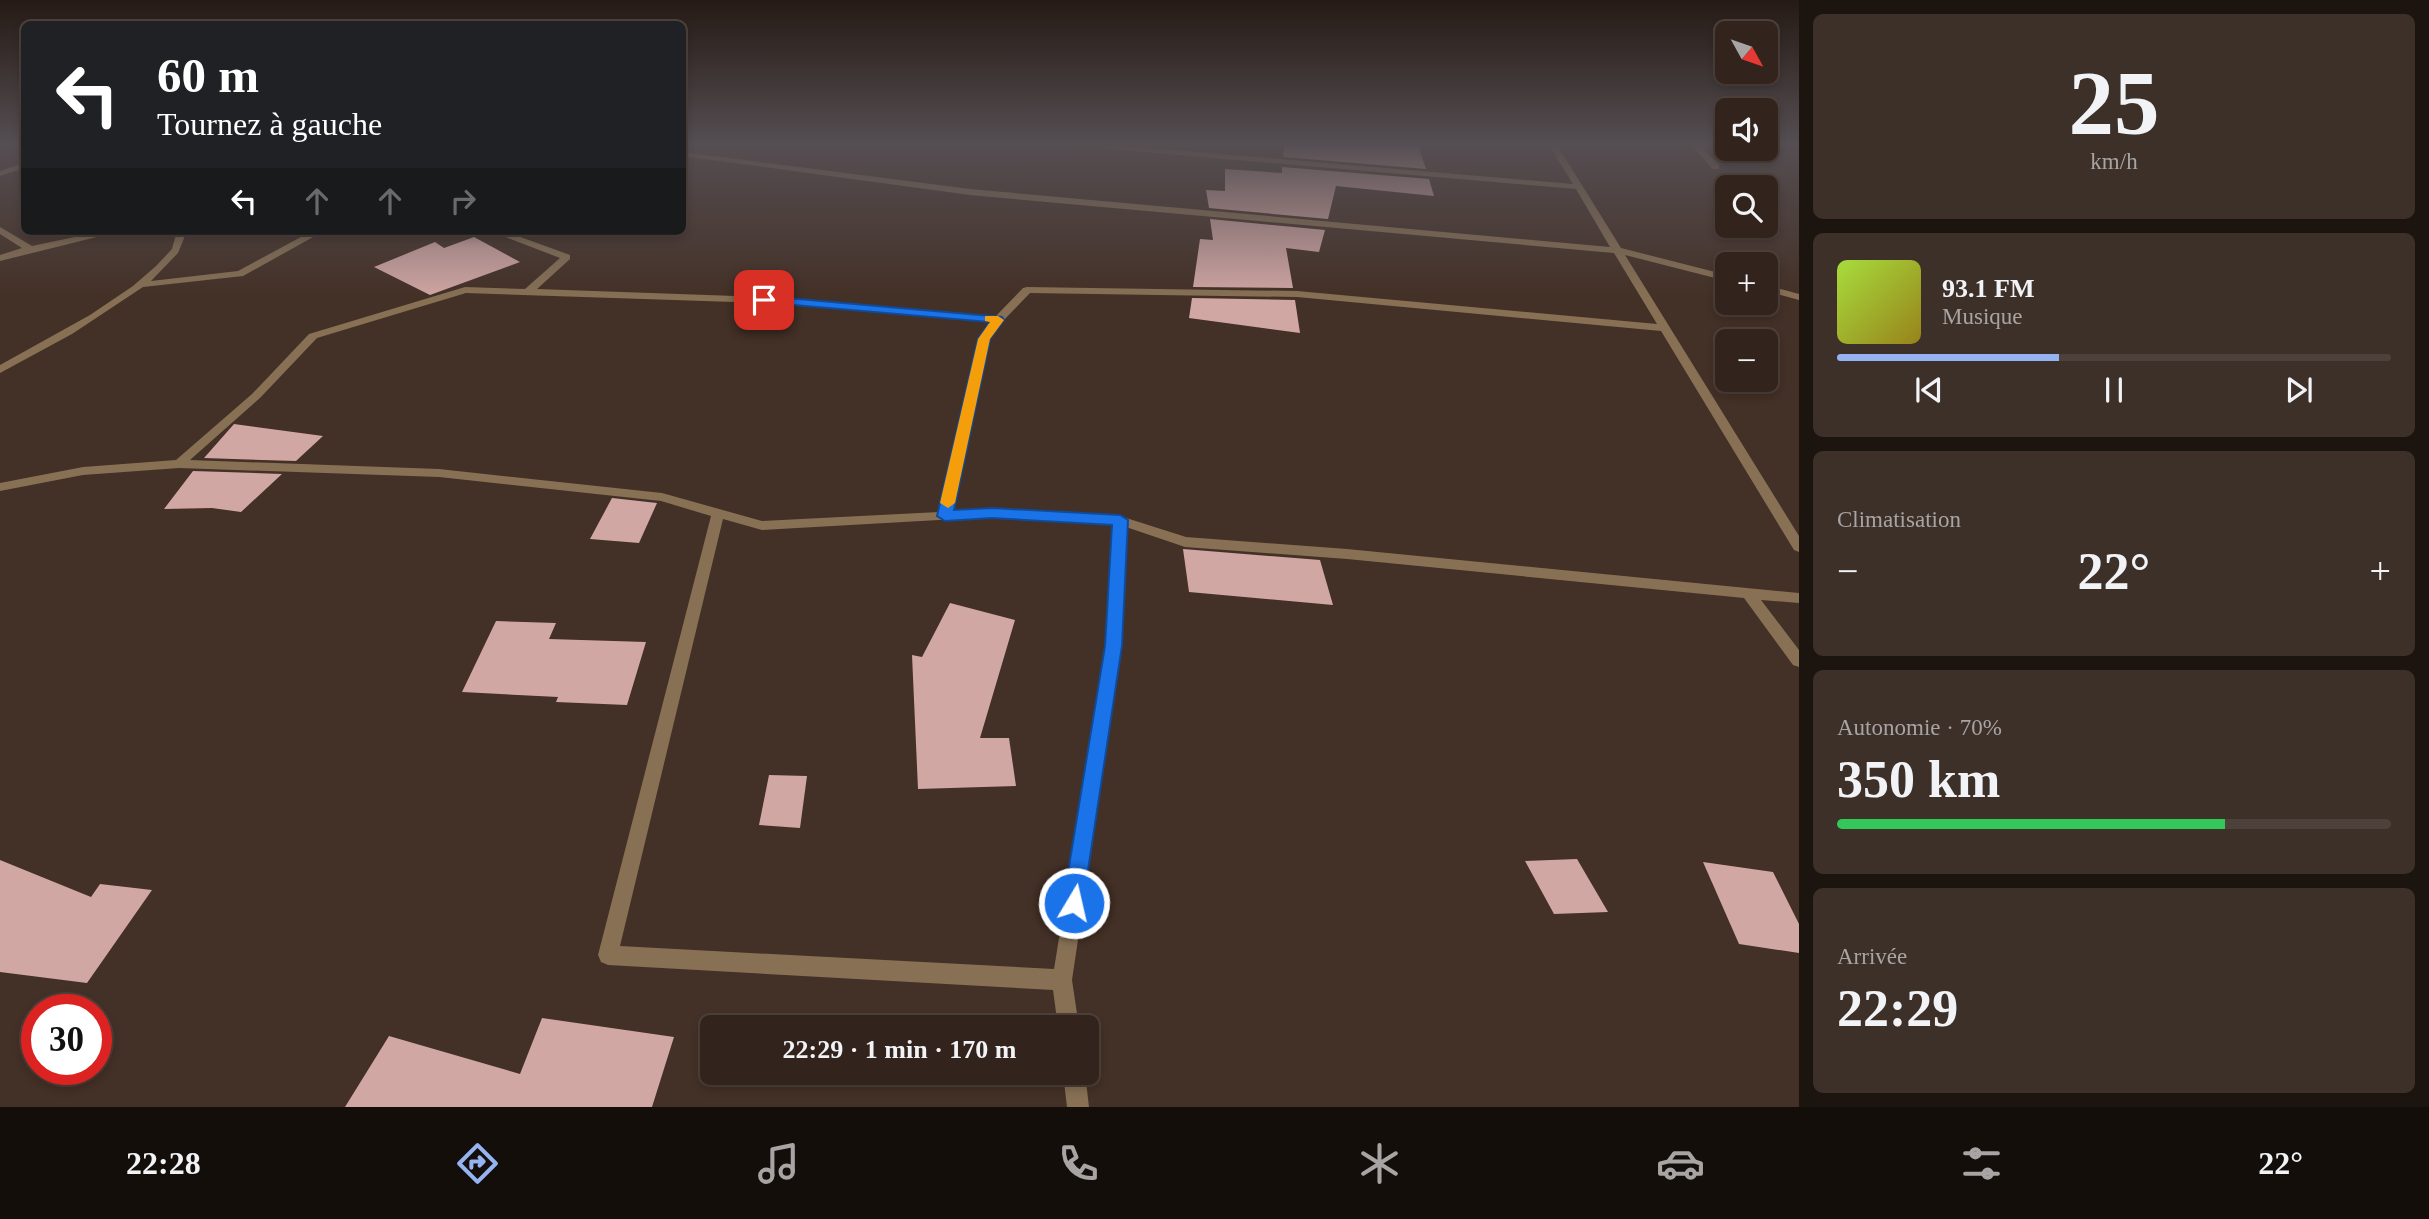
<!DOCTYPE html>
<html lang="fr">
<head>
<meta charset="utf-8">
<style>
  :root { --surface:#32241c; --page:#3d3029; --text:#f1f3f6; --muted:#a8a4a3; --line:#4d413b; --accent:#95b2f1 }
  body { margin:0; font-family:Georgia,serif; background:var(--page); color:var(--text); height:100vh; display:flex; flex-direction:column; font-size:26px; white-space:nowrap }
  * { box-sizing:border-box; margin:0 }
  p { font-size:23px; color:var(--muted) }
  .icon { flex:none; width:38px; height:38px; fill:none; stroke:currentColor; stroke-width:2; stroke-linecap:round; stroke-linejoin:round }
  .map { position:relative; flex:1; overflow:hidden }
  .side { display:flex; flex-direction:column; gap:14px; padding:14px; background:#1c140f; width:630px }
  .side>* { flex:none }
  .banner { position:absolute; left:21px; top:21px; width:665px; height:214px; border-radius:10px; box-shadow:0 4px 10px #0003,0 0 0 2px var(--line); background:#202124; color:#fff; overflow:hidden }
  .needle { width:46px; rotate:130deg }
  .buttons { position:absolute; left:1715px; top:21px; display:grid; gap:14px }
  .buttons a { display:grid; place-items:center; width:63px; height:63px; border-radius:10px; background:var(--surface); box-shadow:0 4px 10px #0003,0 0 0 2px var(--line); font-size:35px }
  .speed { position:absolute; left:21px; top:994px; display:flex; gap:14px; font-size:35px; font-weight:700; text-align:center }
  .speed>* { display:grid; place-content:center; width:91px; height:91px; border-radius:50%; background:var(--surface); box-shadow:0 4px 10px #0003,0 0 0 2px var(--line); line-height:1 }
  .speed .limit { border:10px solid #d22; background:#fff; color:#111 }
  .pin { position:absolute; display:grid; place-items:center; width:60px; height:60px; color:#fff; margin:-30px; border-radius:14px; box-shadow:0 4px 10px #0006 }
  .me { position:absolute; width:77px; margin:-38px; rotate:9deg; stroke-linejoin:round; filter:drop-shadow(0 0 5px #0008) }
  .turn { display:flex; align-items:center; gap:24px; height:147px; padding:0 21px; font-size:32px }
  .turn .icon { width:91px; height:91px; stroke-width:2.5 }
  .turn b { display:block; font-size:49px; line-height:60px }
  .lanes { display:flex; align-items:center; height:66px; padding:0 21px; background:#0003; justify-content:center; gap:35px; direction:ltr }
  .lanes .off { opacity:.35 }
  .big { font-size:52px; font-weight:700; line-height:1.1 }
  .side .tile { flex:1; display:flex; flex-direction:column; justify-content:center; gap:10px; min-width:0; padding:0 24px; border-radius:10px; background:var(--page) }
  .side .dial { align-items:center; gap:0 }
  .dial b { font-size:91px; line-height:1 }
  .song { display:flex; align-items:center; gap:21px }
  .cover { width:84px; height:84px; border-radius:10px; background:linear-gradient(135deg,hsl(80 70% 55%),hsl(50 70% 35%)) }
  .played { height:7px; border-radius:4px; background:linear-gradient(90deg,var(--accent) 40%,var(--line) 40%) }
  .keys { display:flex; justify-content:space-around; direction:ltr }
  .heat { display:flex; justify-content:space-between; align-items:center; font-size:38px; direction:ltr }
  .charge { height:10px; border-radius:5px; background:linear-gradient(90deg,#34c759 70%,var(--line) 0) }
  .trip { position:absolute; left:700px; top:1015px; width:399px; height:70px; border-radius:10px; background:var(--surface); box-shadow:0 4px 10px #0003,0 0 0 2px var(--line); font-weight:700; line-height:70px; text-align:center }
  .tab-bar { display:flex; height:112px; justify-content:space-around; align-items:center; background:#140e0b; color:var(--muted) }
  .tab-bar .icon { width:49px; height:49px }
  .tab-bar .current { color:var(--accent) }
  .tab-bar b { font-size:32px; color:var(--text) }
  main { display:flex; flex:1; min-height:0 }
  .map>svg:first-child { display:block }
  .building { fill:#d1a7a4 }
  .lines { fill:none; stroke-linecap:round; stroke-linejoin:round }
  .street { fill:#877054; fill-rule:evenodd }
  .route { fill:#1a73e8; stroke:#114b97; stroke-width:2 }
  .slow { fill:#f59e0b }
</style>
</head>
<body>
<main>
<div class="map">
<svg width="1799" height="1107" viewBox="0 0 1799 1107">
  <rect width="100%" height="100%" fill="#433026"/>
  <g class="building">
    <path d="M1284,145h134l8,24 -143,-12z"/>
    <path d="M1282,167l147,12 5,17 -98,-10 -8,33 -119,-11 -3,-18 19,1v-22l57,4z"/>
    <path d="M1210,219l115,11 -6,22 -33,-4 7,40 -100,-1 7,-48 13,1z"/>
    <path d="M474,237l46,25 -90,33 -56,-28 61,-25 9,6z"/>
    <path d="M1192,298l103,2 5,33 -111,-15z"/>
    <path d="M234,424l89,12 -27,25 -92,-3z"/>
    <path d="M193,471l89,3 -41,38 -29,-4 -48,1z"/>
    <path d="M612,498l45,5 -18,40 -49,-4z"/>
    <path d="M1183,549l137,11 13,45 -144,-13z"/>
    <path d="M950,603l65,17 -35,118h29l7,48 -98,3 -6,-134 10,2z"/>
    <path d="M496,621l60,2 -7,16 97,3 -19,63 -71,-3 2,-5 -96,-5z"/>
    <path d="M769,775l38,1 -7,52 -41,-3z"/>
    <path d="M1577,859l31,53 -54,2 -29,-53z"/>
    <path d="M0,860l91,37 9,-13 52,6 -65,93 -87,-11z"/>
    <path d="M1703,862l70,10 26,52v29l-60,-9z"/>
    <path d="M542,1018l132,19 -22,70h-307l44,-71 131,38z"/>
  </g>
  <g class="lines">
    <g class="street">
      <path d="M1081,145h32l460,39 -24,-39h8l64,103 106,27v6l-102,-26 174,281v16l-5,-2 -133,-219 -364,-34 -267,-4 -28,29 -13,17 -36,172 39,-2 128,7 66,21 161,12 452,44v10l-38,-3 38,50v17l-6,-2 -49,-67 -397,-39 -162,-12 -59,-20 -4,119 -50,334 7,47h-21l-5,-37 -445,-25 -7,-3 -3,-7 113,-439 -50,-15 -222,-24 -260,-9 -96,7 -83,16v-8l83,-16 93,-7 76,-66 57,-60 156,-47 60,2 35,-31 -70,-27h14l66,24v4l-33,30 253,9 205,19 28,-29 4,-1 270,4 360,33 -43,-71 -644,-58 -288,-39v-4l288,37 640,58 -34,-58 -491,-42zM466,293l324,11 201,18 -12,17 -40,173 -177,9 -100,-28 -223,-24 -249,-9 70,-62 57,-60zM992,517l121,7 -7,122 -52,323 -434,-23 103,-427 39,11z"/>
      <path d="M1691,145h8l20,20v4h-6z"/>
      <path d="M24,163v5l-24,8v-5z"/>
      <path d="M0,227l32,19 71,-15h18l-121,30v-6l22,-7 -22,-14z"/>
      <path d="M177,231h10l-9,22 -27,28 87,-10 74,-40h12l-81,45 -100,11 -71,47 -72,39v-8l90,-50 43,-29 23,-20 16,-17z"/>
      <path d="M1766,285l33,9v6l-33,-9z"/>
      <path d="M1063,1073h22l4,34h-22z"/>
    </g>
  </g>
  <linearGradient id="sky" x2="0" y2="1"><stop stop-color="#251a15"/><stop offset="0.48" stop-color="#554e52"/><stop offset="1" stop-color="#554e52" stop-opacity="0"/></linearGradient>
  <rect width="1799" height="300" fill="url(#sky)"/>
  <path class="route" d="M764,296l238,21 2,3 -14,19 -36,171 38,-2 128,7 8,5 -6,126 -40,264 -8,3 -8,-3 -3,-7 42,-257 7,-121 -120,-7 -47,3 -8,-5 41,-177 12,-17 -230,-20 -2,-2z"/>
  <path class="slow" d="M985,316h13l6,4 -14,19 -35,164 -7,5 -8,-5 38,-164 12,-17 -5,-1z"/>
</svg>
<div class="buttons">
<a><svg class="needle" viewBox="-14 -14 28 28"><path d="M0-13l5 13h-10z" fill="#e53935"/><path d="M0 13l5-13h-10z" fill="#a8a4a3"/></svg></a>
<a><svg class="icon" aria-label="sound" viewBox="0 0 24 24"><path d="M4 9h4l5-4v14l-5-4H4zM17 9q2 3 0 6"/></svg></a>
<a><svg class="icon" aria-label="search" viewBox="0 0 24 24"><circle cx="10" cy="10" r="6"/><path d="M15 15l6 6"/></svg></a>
<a>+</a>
<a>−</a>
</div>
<div class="speed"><div class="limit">30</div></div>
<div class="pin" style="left:764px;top:300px;background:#d93025"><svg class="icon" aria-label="arrive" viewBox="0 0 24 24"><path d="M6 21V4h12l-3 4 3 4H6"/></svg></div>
<svg class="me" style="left:1074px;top:903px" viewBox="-20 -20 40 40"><circle r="17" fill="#1a73e8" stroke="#fff" stroke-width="3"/><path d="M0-11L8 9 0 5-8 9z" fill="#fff"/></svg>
<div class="trip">22:29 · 1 min · 170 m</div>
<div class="banner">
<div class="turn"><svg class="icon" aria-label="left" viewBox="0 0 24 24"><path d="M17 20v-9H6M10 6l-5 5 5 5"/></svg><div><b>60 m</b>Tournez à gauche</div></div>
<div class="lanes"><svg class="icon" aria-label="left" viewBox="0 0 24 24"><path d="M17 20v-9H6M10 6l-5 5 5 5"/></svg><svg class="icon off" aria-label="ahead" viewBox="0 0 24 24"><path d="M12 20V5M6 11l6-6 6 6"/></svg><svg class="icon off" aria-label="ahead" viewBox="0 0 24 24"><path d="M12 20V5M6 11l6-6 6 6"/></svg><svg class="icon off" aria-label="right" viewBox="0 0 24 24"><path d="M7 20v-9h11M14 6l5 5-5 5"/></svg></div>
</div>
</div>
<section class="side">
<div class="tile dial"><b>25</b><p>km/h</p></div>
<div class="tile">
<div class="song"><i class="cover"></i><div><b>93.1 FM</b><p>Musique</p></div></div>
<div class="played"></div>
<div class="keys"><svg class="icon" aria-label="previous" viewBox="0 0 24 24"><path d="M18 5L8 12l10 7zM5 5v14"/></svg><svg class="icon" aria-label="pause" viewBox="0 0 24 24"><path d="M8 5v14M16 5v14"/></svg><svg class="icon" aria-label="next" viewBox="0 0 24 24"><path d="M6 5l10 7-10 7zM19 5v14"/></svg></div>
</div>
<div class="tile"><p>Climatisation</p>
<div class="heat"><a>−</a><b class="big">22°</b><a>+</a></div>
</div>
<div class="tile"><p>Autonomie · 70%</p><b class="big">350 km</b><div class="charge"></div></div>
<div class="tile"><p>Arrivée</p><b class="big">22:29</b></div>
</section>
</main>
<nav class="tab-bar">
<b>22:28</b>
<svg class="icon current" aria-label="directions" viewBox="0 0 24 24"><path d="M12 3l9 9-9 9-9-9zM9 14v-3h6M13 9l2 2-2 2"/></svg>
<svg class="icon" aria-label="music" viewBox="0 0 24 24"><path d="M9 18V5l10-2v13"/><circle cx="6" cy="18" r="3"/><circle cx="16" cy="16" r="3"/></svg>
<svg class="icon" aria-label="phone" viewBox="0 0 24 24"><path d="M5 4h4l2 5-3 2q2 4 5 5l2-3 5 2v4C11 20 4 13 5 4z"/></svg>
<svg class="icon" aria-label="climate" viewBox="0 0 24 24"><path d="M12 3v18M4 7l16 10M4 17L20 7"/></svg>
<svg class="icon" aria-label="car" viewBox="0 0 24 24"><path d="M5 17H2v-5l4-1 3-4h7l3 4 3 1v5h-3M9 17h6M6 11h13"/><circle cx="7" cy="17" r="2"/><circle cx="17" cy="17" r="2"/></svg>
<svg class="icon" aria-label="filters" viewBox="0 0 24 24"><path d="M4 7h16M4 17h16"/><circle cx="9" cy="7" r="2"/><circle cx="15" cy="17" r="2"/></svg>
<b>22°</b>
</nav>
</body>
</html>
